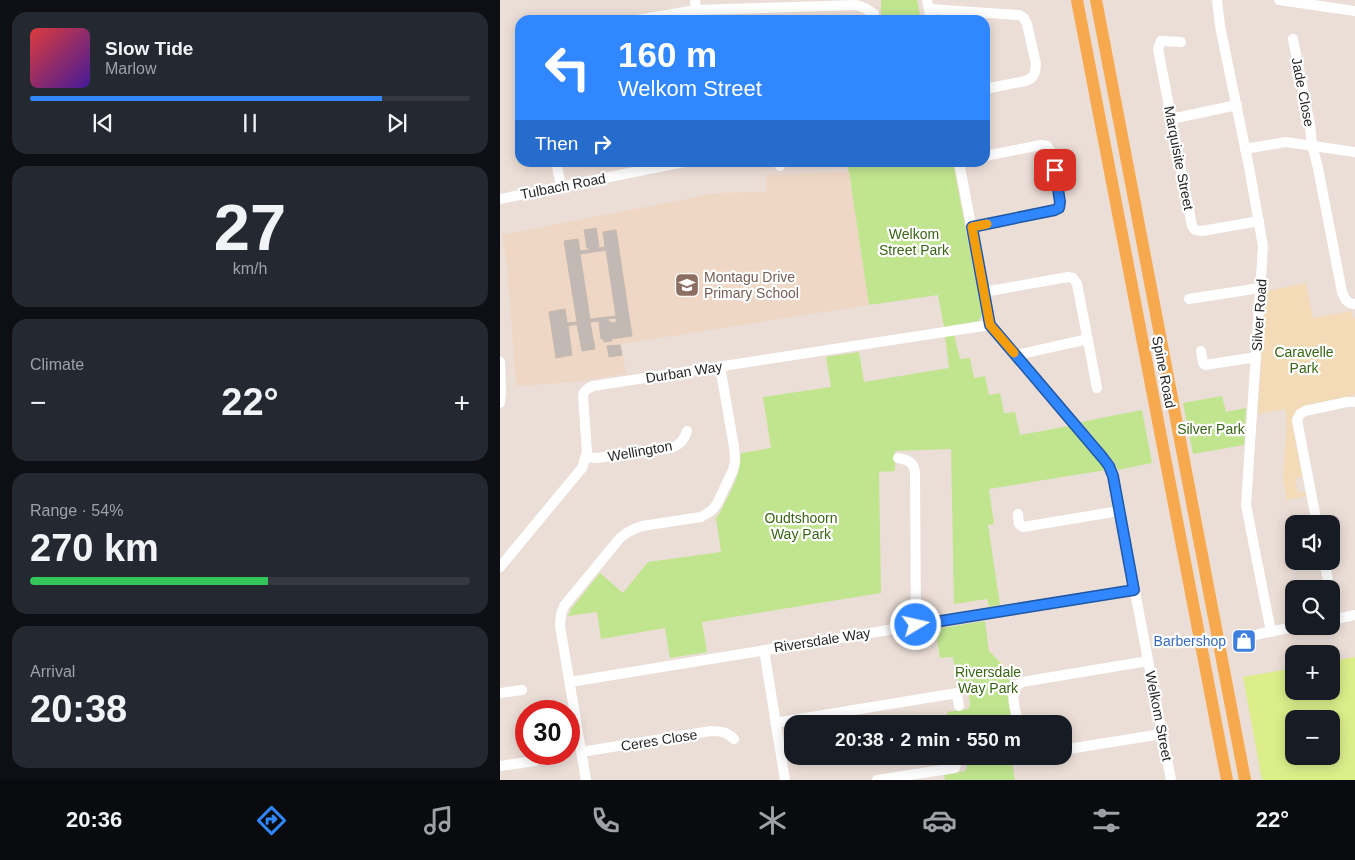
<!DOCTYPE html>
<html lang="en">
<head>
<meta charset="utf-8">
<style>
  :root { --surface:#171b24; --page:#242831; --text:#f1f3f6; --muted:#9ea1a6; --line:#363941; --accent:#3087ff }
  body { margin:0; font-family:Arial,sans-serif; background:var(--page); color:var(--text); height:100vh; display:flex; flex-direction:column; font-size:19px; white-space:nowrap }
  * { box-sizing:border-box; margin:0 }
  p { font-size:16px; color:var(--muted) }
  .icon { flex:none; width:28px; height:28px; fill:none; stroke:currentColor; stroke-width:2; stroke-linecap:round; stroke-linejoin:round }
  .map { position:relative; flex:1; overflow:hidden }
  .drawer { display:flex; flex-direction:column; gap:12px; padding:12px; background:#0d0f14; width:500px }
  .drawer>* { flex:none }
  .top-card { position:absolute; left:15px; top:15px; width:475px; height:152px; border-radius:15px; box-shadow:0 2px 12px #0003; background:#3087ff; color:#fff; overflow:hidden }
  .tools { position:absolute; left:785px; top:515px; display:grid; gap:10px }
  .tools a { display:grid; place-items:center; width:55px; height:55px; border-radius:10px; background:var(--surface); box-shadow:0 2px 12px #0003; font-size:25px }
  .speed { position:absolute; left:15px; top:700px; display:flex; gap:10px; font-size:25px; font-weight:700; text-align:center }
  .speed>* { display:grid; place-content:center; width:65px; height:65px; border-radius:50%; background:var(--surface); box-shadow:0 2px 12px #0003; line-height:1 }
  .speed .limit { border:8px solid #d22; background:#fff; color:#111 }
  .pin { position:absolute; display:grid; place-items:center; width:42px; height:42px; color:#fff; margin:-21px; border-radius:10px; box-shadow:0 2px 8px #0006 }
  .me { position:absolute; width:55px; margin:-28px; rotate:81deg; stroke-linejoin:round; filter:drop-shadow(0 0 4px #0008) }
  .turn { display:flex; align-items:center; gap:18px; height:105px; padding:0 20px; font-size:22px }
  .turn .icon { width:65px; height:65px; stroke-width:2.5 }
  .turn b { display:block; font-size:35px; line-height:42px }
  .then { display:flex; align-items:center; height:48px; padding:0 20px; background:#0003; gap:10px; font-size:19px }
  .big { font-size:38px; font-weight:600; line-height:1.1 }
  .drawer .tile { flex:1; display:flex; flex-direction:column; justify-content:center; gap:8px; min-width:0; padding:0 18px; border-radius:15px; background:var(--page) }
  .drawer .dial { align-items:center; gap:0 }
  .dial b { font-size:65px; line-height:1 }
  .song { display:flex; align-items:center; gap:15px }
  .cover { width:60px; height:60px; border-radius:8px; background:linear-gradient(135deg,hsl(0 70% 55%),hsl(260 70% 35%)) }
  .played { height:5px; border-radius:2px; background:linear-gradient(90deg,var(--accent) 80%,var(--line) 80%) }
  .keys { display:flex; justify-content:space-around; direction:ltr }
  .heat { display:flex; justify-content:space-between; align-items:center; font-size:28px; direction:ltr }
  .charge { height:8px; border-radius:4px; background:linear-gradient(90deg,#34c759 54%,var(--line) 0) }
  .trip { position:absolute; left:284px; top:715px; width:288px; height:50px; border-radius:15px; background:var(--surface); box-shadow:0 2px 12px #0003; font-weight:600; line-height:50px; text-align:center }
  .menu { display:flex; height:80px; justify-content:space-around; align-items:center; background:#090b0e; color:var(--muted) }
  .menu .icon { width:35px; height:35px }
  .menu .active { color:var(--accent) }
  .menu b { font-size:22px; color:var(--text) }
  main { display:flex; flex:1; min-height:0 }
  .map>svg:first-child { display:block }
  .education { fill:#eed7c5 }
  .green { fill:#c1e58f }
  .sand { fill:#f3dbb7 }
  .pitch { fill:#dbee8a; fill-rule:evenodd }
  .building { fill:#c2b8b4; stroke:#c6b9b1; fill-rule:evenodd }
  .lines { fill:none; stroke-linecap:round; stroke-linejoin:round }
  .minor { stroke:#fff; stroke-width:10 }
  .major { stroke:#f7a94f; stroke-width:12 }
  .route-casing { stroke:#1f58a6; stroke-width:12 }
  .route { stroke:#3087ff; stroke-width:9 }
  .slow { stroke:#f59e0b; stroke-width:9 }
  .labels { text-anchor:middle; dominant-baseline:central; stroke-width:4.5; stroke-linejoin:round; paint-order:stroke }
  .street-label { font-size:14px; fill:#272727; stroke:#fff }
  .park-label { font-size:14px; fill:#396615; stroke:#fff }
  .education-label { font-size:14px; fill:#785e54; stroke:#fff; text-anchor:start }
  .shop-label { font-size:14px; fill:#366cbe; stroke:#fff; text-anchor:end }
</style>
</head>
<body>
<main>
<section class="drawer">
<div class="tile">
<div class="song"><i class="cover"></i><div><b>Slow Tide</b><p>Marlow</p></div></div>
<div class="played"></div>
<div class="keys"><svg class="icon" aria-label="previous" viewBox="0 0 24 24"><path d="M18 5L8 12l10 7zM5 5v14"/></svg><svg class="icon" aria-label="pause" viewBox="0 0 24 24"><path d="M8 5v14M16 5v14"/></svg><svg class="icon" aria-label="next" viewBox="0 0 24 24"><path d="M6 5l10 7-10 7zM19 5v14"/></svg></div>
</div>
<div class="tile dial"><b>27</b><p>km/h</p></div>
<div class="tile"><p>Climate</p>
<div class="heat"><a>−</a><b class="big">22°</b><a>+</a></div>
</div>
<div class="tile"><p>Range · 54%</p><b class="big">270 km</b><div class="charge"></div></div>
<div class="tile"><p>Arrival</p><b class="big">20:38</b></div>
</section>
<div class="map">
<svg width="855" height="780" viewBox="0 0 855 780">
  <rect width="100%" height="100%" fill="#ebded7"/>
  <path class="education" d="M349,172l20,133 -248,39 5,30 -51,8 -59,4 -9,-122 -5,-29 215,-42 49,-1v-17z"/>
  <g class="green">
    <path d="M381,0h36l4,20h-40z"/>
    <path d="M346,163h107l29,151 -3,7 -35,6 -6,-32 -69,10 -20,-133z"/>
    <path d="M454,334l6,25 10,-1 4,20 11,-2 4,19 11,-2 4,20 11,-1 5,23 49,-9 37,44 -117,19 5,35 -6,1 12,80 -11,2 -2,-8 -33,5 -3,-155 -56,2v20l-16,1 2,121 -179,29 5,30 -37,6 -5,-30 -64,11 -4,-27 -29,4 3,-7 29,-36 23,20 25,-31 73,-10 -5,-34 3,-4c11,-22 21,-36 22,-61l30,-5 -8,-51 68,-10 -5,-30 33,-5 5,30 85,-14 -4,-32z"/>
    <path d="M722,396l4,16 20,-4 -2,37 -51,9 -10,-51z"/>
    <path d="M642,410l10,53 -34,7 -4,-8 -33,-40z"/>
    <path d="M485,621l4,30 24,24 -6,17 5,32h-63l-2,-12 21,-3 2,-4 -2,-18 -2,-1 -8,1 -5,-30 -13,1 -5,-29z"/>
    <path d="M465,756h46l4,24h-70l-1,-5 21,-4 2,-3z"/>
  </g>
  <path class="sand" d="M806,283l7,35 38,-7 2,7h2v77l-51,10 -9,8 -3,11 10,53 -7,2 3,14 7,-1 1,4 -19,4 -4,-20 4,-59 -2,-12 -27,5 8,-123z"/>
  <path class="pitch" d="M855,657v123h-93l-19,-103 51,-9v23h37v-30zM794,719h37v37h-37z"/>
  <g class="building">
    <path d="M96,228l3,18 -2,1v1l8,-1 -2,-15 13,-2 16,106 -13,2 -3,-20 -8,1v2h2l3,17h-1v3l-8,1 -1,-3h-2l-2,-16 1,-1v-1l-10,1 5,27 -13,2 -5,-27 -9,2 4,29 -16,3 -7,-46 16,-3 2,14 10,-1 -13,-81 14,-2 2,12 9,-1v-2h-2l-3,-18zM106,250l10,66 -26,3 -10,-65z"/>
    <path d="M116,322l2,16 -4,1 -3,-16z"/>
    <path d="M120,345l2,10 -13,2 -2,-11z"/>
  </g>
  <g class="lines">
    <g class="minor">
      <path d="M195,0l2,20"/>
      <path d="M427,0l4,20"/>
      <path d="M717,0l3,26 29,141 14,79 -17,259 25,127"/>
      <path d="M779,0l76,11"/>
      <path d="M429,9l90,6 5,3 3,6 9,40 -1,8 -2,4 -3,3 -5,2 -40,8"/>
      <path d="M137,20l59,-10 160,-5 9,3 9,6"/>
      <path d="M793,39l17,86 2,20 6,23 24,124c3,7 4,11 13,12"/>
      <path d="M681,42l-20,-1 -3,8 34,177 3,4 7,1 57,-10"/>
      <path d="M671,119l66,-14"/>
      <path d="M745,149l41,-7 69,10"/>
      <path d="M56,162l5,24"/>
      <path d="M278,162l2,4"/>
      <path d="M459,162l31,163 113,133 6,8 4,11 58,303"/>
      <path d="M0,199l184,-37"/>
      <path d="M472,227l83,-17 4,-3 1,-5 -9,-50 -4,-6 -6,-1 -56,11"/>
      <path d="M484,292l84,-15 5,1 4,6 20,104"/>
      <path d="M689,299l71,-11"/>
      <path d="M701,351l2,12 2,2 51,-8"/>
      <path d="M516,355l72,-16"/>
      <path d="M0,362l1,30 -1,11"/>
      <path d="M86,457l11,1 74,-10c9,-3 13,-8 16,-17"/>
      <path d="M398,458c10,2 16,4 17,15l1,152"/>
      <path d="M518,514l1,10 4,3 96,-16"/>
      <path d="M817,524l-20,-104 3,-6 5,-3 42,-9h8"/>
      <path d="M824,561l6,28"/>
      <path d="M0,567l82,-99 5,-16 -4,-56c1,-6 5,-8 10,-10l397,-61"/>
      <path d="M831,595l5,24"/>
      <path d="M831,620l24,-5"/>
      <path d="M755,635l43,-9"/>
      <path d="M264,650l21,130"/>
      <path d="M70,682l564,-92"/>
      <path d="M0,693l22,-3"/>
      <path d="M275,723l182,-30 2,13"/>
      <path d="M518,724c-2,-14 -11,-34 4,-42l126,-21"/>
      <path d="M562,750l100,-16"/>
      <path d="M81,752l130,-21c10,0 16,1 23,8"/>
      <path d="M0,766l35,-5"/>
      <path d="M86,780l-26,-154 1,-12 3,-8 56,-68c7,-6 13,-9 22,-12l59,-9 10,-6 6,-7 16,-34 2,-8 -1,-15 -14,-81"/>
      <path d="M377,780l78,-12 1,-3 -1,-9"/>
    </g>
    <g class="major">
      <path d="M577,0l150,780"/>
      <path d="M596,0l149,780"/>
    </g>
  </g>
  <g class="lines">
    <defs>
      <path id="route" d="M416,625l218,-35 -21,-114 -4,-10 -6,-8 -113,-133 -18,-98 83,-17 4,-2 1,-6 -5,-32"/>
    </defs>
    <use href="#route" class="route-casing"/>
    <use href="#route" class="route"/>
    <path class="slow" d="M487,224l-15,3 18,98 24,28"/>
  </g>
  <defs>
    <symbol id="school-square" viewBox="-11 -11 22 22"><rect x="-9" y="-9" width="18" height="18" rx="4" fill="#8d6e63" stroke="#fff"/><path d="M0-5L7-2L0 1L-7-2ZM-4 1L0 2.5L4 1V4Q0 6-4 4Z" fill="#fff"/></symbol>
    <symbol id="shop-square" viewBox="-11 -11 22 22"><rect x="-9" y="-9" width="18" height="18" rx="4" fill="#3f7fe0" stroke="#fff"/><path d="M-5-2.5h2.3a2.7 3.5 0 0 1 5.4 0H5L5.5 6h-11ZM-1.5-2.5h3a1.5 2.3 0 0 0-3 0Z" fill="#fff"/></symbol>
  </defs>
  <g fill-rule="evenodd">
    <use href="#school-square" x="173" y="271" width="28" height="28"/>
    <use href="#shop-square" x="730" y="627" width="28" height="28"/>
  </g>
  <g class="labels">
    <g class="street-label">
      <text transform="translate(803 92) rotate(79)">Jade Close</text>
      <text transform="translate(679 158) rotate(79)">Marquisite Street</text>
      <text transform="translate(63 186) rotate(-11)">Tulbach Road</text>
      <text transform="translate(759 315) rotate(-86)">Silver Road</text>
      <text transform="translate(184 372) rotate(-9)">Durban Way</text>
      <text transform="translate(664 372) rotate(79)">Spine Road</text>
      <text transform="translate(140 451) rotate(-10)">Wellington</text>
      <text transform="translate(322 640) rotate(-9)">Riversdale Way</text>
      <text transform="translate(659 716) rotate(79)">Welkom Street</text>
      <text transform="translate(159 740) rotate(-9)">Ceres Close</text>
    </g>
    <g class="park-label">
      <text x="414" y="234">Welkom<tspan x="414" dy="16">Street Park</tspan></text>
      <text x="804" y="352">Caravelle<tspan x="804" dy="16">Park</tspan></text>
      <text x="711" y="429">Silver Park</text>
      <text x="301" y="518">Oudtshoorn<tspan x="301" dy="16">Way Park</tspan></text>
      <text x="488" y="672">Riversdale<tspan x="488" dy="16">Way Park</tspan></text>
    </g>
    <g class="education-label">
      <text x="204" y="277">Montagu Drive<tspan x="204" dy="16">Primary School</tspan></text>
    </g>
    <g class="shop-label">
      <text x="726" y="641">Barbershop</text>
    </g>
  </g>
</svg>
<div class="tools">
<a><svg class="icon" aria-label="sound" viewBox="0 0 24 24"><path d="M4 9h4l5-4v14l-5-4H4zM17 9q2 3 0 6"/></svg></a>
<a><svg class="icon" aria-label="search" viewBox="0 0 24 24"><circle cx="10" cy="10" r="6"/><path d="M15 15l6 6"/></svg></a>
<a>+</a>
<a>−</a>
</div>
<div class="speed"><div class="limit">30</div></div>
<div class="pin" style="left:555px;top:170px;background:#d93025"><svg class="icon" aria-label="arrive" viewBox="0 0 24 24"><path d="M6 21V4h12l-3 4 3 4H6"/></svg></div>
<svg class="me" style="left:416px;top:625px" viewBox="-20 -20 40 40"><circle r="17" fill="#3087ff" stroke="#fff" stroke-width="3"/><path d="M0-11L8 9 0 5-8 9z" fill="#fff"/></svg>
<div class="trip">20:38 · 2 min · 550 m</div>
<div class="top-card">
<div class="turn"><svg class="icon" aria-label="left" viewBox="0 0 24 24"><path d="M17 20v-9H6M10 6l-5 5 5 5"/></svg><div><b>160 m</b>Welkom Street</div></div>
<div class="then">Then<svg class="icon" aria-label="right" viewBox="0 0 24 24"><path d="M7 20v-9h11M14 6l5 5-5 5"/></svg></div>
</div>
</div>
</main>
<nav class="menu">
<b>20:36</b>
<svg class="icon active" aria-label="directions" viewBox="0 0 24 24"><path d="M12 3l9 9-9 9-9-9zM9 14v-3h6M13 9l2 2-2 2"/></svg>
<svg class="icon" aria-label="music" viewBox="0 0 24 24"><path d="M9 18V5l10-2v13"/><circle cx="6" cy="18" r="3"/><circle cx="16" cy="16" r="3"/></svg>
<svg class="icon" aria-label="phone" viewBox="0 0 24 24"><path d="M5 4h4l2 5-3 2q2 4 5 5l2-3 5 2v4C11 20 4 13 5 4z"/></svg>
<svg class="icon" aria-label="climate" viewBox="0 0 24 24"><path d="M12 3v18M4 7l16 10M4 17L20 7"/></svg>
<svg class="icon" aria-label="car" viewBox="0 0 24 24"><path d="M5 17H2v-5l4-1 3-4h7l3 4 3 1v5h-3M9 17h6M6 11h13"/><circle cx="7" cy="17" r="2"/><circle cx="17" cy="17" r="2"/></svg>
<svg class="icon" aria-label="filters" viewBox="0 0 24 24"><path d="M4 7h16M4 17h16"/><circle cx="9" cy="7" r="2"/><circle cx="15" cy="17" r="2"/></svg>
<b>22°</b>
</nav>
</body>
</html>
